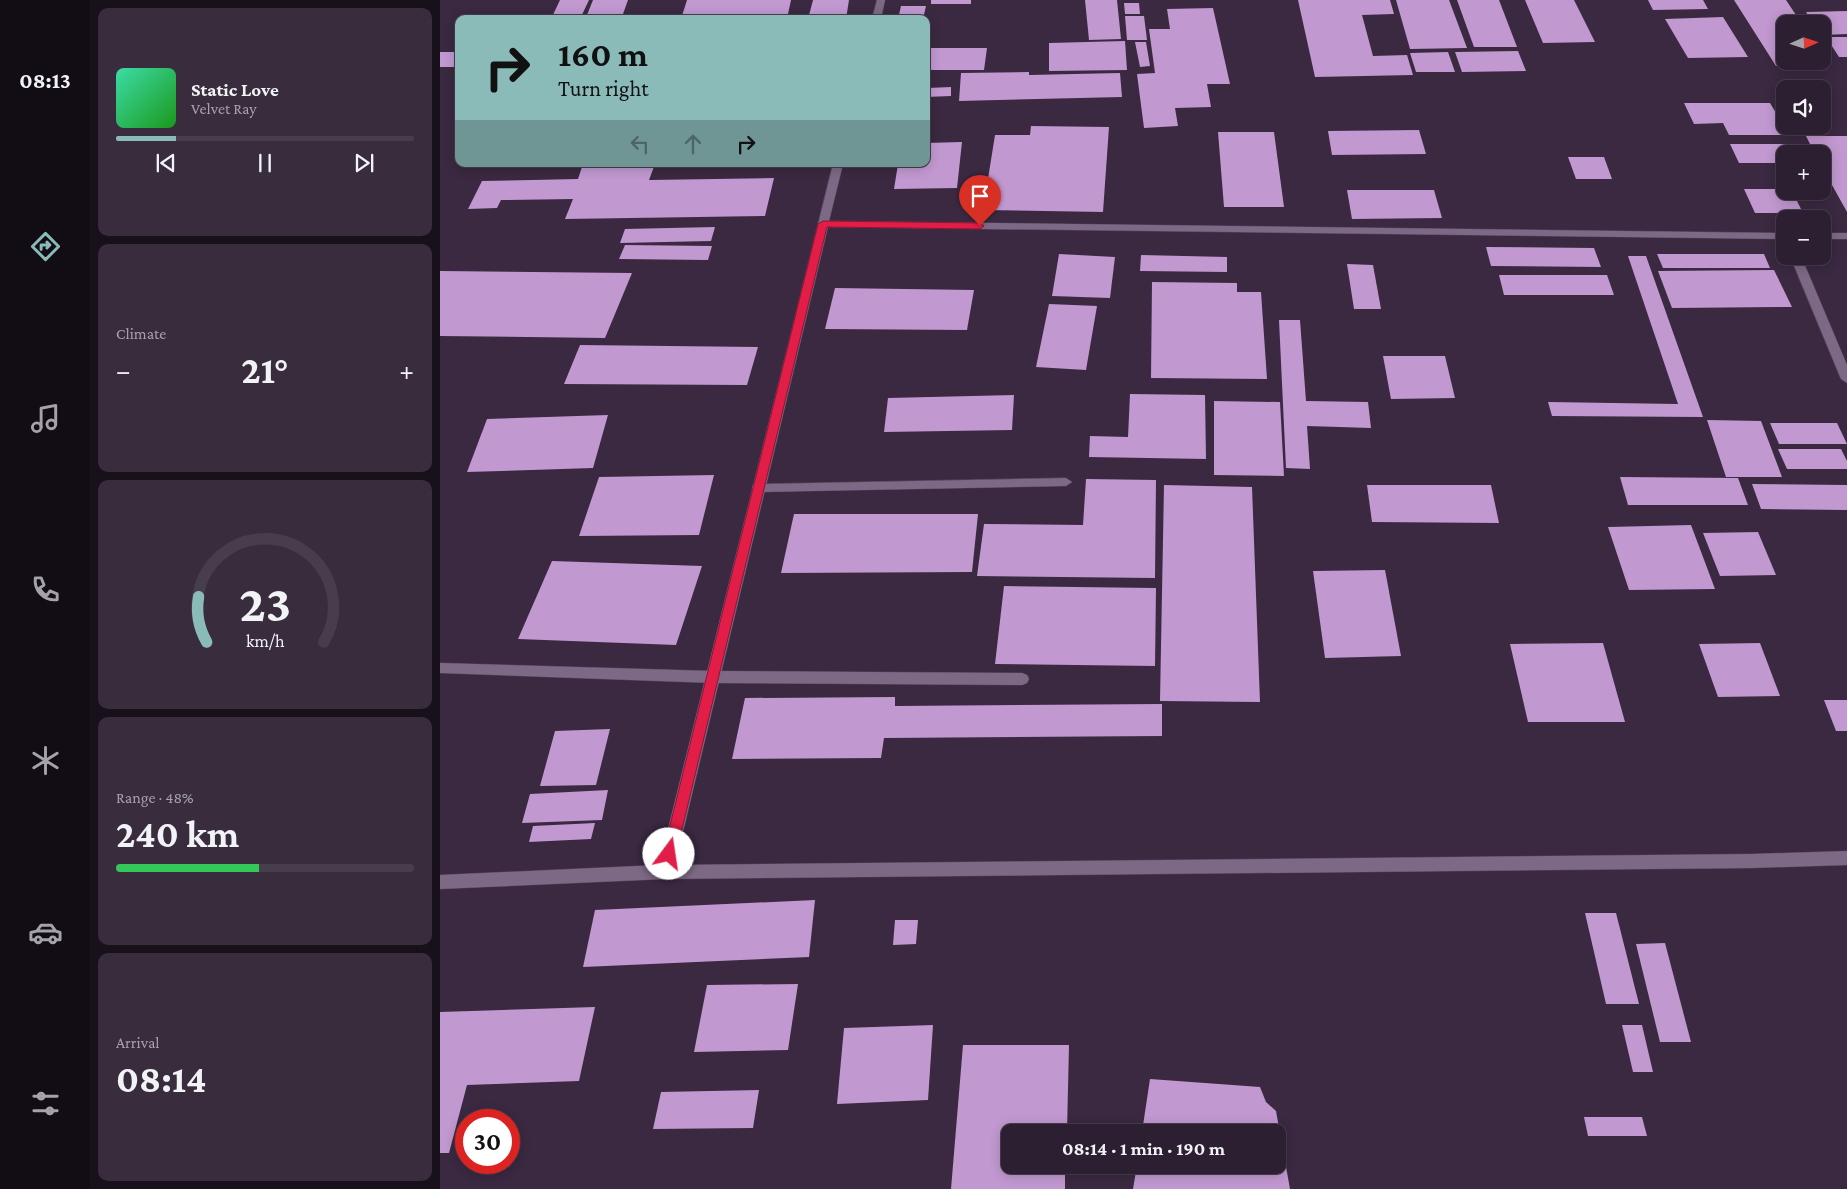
<!DOCTYPE html>
<html lang="en">
<head>
<meta charset="utf-8">
<style>
  :root { --surface:#2c1f31; --page:#382c3d; --text:#f1f3f6; --muted:#a6a2ab; --line:#483d4d; --accent:#8bbbb9 }
  body { margin:0; font-family:"Crimson Pro",serif; background:var(--page); color:var(--text); height:100vh; display:flex; flex-direction:column; font-size:19px; white-space:nowrap }
  * { box-sizing:border-box; margin:0 }
  p { font-size:16px; color:var(--muted) }
  .icon { flex:none; width:28px; height:28px; fill:none; stroke:currentColor; stroke-width:2; stroke-linecap:round; stroke-linejoin:round }
  .map { position:relative; flex:1; overflow:hidden }
  .details { display:flex; flex-direction:column; gap:8px; padding:8px; background:#18111b; width:350px }
  .details>* { flex:none }
  .hud { position:absolute; left:15px; top:15px; width:475px; height:152px; border-radius:10px; box-shadow:0 2px 12px #0003,0 0 0 1px var(--line); background:#8bbbb9; color:#111; overflow:hidden }
  .needle { width:32px; rotate:87deg }
  .fabs { position:absolute; left:1336px; top:15px; display:grid; gap:10px }
  .fabs a { display:grid; place-items:center; width:55px; height:55px; border-radius:10px; background:var(--surface); box-shadow:0 2px 12px #0003,0 0 0 1px var(--line); font-size:25px }
  .speed { position:absolute; left:15px; top:1109px; display:flex; gap:10px; font-size:25px; font-weight:700; text-align:center }
  .speed>* { display:grid; place-content:center; width:65px; height:65px; border-radius:50%; background:var(--surface); box-shadow:0 2px 12px #0003,0 0 0 1px var(--line); line-height:1 }
  .speed .limit { border:8px solid #d22; background:#fff; color:#111 }
  .pin { position:absolute; display:grid; place-items:center; width:42px; height:42px; color:#fff; margin:-51px -21px; border-radius:50% 50% 50% 0; rotate:-45deg; box-shadow:0 0 5px #0007 }
  .pin .icon { rotate:45deg }
  .me { position:absolute; width:55px; margin:-28px; rotate:14deg; stroke-linejoin:round; filter:drop-shadow(0 0 4px #0008) }
  .turn { display:flex; align-items:center; gap:18px; height:105px; padding:0 20px; font-size:22px }
  .turn .icon { width:65px; height:65px; stroke-width:2.5 }
  .turn b { display:block; font-size:35px; line-height:42px }
  .lanes { display:flex; align-items:center; height:48px; padding:0 20px; background:#0003; justify-content:center; gap:25px; direction:ltr }
  .lanes .off { opacity:.35 }
  .big { font-size:38px; font-weight:700; line-height:1.1 }
  .details .tile { flex:1; display:flex; flex-direction:column; justify-content:center; gap:8px; min-width:0; padding:0 18px; border-radius:10px; background:var(--page) }
  .details .dial { align-items:center; gap:0 }
  .dial svg { height:130px; overflow:visible; fill:none; stroke:var(--line); stroke-width:7; stroke-linecap:round; text-anchor:middle }
  .dial text { fill:var(--text); stroke:none }
  .song { display:flex; align-items:center; gap:15px }
  .cover { width:60px; height:60px; border-radius:8px; background:linear-gradient(135deg,hsl(160 70% 55%),hsl(120 70% 35%)) }
  .played { height:5px; border-radius:2px; background:linear-gradient(90deg,var(--accent) 20%,var(--line) 20%) }
  .keys { display:flex; justify-content:space-around; direction:ltr }
  .heat { display:flex; justify-content:space-between; align-items:center; font-size:28px; direction:ltr }
  .charge { height:8px; border-radius:4px; background:linear-gradient(90deg,#34c759 48%,var(--line) 0) }
  .trip { position:absolute; left:561px; top:1124px; width:285px; height:50px; border-radius:10px; background:var(--surface); box-shadow:0 2px 12px #0003,0 0 0 1px var(--line); font-weight:700; line-height:50px; text-align:center }
  main { display:flex; flex:1; min-height:0 }
  .menu { display:flex; flex-direction:column; width:90px; justify-content:space-around; align-items:center; background:#120c14; color:var(--muted) }
  .menu .icon { width:35px; height:35px }
  .menu .selected { color:var(--accent) }
  .menu b { font-size:22px; color:var(--text) }
  .map>svg:first-child { display:block }
  .building { fill:#c198d0 }
  .lines { fill:none; stroke-linecap:round; stroke-linejoin:round }
  .service-casing { stroke:#54465a; stroke-width:1 }
  .minor-casing { stroke:#54465a; stroke-width:1 }
  .service { fill:#7d6985; fill-rule:evenodd }
  .minor { fill:#7d6985; fill-rule:evenodd }
  .route { fill:#e11d48; stroke:#92132f }
</style>
</head>
<body>
<main>
<nav class="menu">
<b>08:13</b>
<svg class="icon selected" aria-label="directions" viewBox="0 0 24 24"><path d="M12 3l9 9-9 9-9-9zM9 14v-3h6M13 9l2 2-2 2"/></svg>
<svg class="icon" aria-label="music" viewBox="0 0 24 24"><path d="M9 18V5l10-2v13"/><circle cx="6" cy="18" r="3"/><circle cx="16" cy="16" r="3"/></svg>
<svg class="icon" aria-label="phone" viewBox="0 0 24 24"><path d="M5 4h4l2 5-3 2q2 4 5 5l2-3 5 2v4C11 20 4 13 5 4z"/></svg>
<svg class="icon" aria-label="climate" viewBox="0 0 24 24"><path d="M12 3v18M4 7l16 10M4 17L20 7"/></svg>
<svg class="icon" aria-label="car" viewBox="0 0 24 24"><path d="M5 17H2v-5l4-1 3-4h7l3 4 3 1v5h-3M9 17h6M6 11h13"/><circle cx="7" cy="17" r="2"/><circle cx="17" cy="17" r="2"/></svg>
<svg class="icon" aria-label="filters" viewBox="0 0 24 24"><path d="M4 7h16M4 17h16"/><circle cx="9" cy="7" r="2"/><circle cx="15" cy="17" r="2"/></svg>
</nav>
<section class="details">
<div class="tile">
<div class="song"><i class="cover"></i><div><b>Static Love</b><p>Velvet Ray</p></div></div>
<div class="played"></div>
<div class="keys"><svg class="icon" aria-label="previous" viewBox="0 0 24 24"><path d="M18 5L8 12l10 7zM5 5v14"/></svg><svg class="icon" aria-label="pause" viewBox="0 0 24 24"><path d="M8 5v14M16 5v14"/></svg><svg class="icon" aria-label="next" viewBox="0 0 24 24"><path d="M6 5l10 7-10 7zM19 5v14"/></svg></div>
</div>
<div class="tile"><p>Climate</p>
<div class="heat"><a>−</a><b class="big">21°</b><a>+</a></div>
</div>
<div class="tile dial"><svg viewBox="0 0 100 80">
<path d="M14 69A42 42 0 1 1 86 69"/>
<path d="M14 69A42 42 0 0 1 9 41" stroke="#8bbbb9"/>
<text x="50" y="56" font-size="32" font-weight="700">23</text>
<text x="50" y="72" font-size="11">km/h</text>
</svg></div>
<div class="tile"><p>Range · 48%</p><b class="big">240 km</b><div class="charge"></div></div>
<div class="tile"><p>Arrival</p><b class="big">08:14</b></div>
</section>
<div class="map">
<svg width="1407" height="1189" viewBox="0 0 1407 1189">
  <rect width="100%" height="100%" fill="#3a2941"/>
  <g class="building">
    <path d="M120,0h29l-9,19h-29z"/>
    <path d="M153,0h35l-5,14 -36,1z"/>
    <path d="M247,0h104l-4,19h-106z"/>
    <path d="M373,0h36l-3,19h-38z"/>
    <rect x="491" y="0" width="40" height="4"/>
    <path d="M645,0h32l4,39 -32,1z"/>
    <path d="M858,0h92l4,14 -32,1 11,41 34,-1 6,20 -98,2z"/>
    <path d="M956,0h53l18,48 -57,1z"/>
    <path d="M1017,0h42l18,47h-43z"/>
    <path d="M1085,0h49l21,42 -52,1z"/>
    <path d="M1208,0h55l5,9 -55,1z"/>
    <path d="M1294,0h52l16,24h-17v37h37v-8l9,11 -55,2z"/>
    <path d="M684,3h15l1,11h-15z"/>
    <path d="M461,6h25l-3,13h-25z"/>
    <path d="M773,8l17,76h-23l4,23 -36,1 3,18 -34,2 -7,-54 18,-1 -6,-44h21l-3,-20z"/>
    <path d="M1407,11v23l-25,1v-11h-8l-8,-12z"/>
    <path d="M145,16h45l-1,3h-45z"/>
    <path d="M685,16h19l3,24h-20z"/>
    <path d="M1283,17l25,40 -60,1 -23,-39z"/>
    <path d="M1386,37h21v20h-8z"/>
    <path d="M685,41l2,29 -78,1v-28z"/>
    <path d="M695,42h11l4,24 -10,1z"/>
    <path d="M486,48h61l-3,22h-58z"/>
    <path d="M1078,51l8,20 -64,1 -7,-20z"/>
    <rect x="0" y="52" width="19" height="15"/>
    <path d="M1008,52l7,20h-39l-6,-19z"/>
    <path d="M589,72v3l91,-2 2,24 -163,4 2,-28z"/>
    <path d="M511,87v9l-25,1 1,-9z"/>
    <path d="M1244,103h86l19,32h-60l-6,-12 -29,1z"/>
    <path d="M591,126l78,1 -6,85 -120,-2 12,-75h35z"/>
    <path d="M979,130l7,24 -94,1 -4,-24z"/>
    <path d="M778,132h56l10,75h-60z"/>
    <path d="M1366,136h41v76l-25,-45v-13h-7z"/>
    <path d="M522,142l-5,46 -63,1 4,-25h28v-21z"/>
    <path d="M1290,144h68l5,10h-18v9h-46z"/>
    <path d="M1128,157h36l8,22h-36z"/>
    <path d="M143,164h72l-6,16 125,-2 -9,38 -200,3 8,-20 -72,1 -4,8 -29,1 14,-28 96,-2z"/>
    <path d="M1304,189h41v2h7l11,22h-48z"/>
    <path d="M907,190h87l8,28 -90,1z"/>
    <path d="M1359,191h25l2,3h-25z"/>
    <path d="M275,227l-4,14 -91,2 5,-14z"/>
    <path d="M185,245l87,1 -4,14 -89,-1z"/>
    <path d="M1046,247l108,1 7,19 -110,-1z"/>
    <path d="M619,254l56,3 -5,41 -58,-2z"/>
    <path d="M1217,254h107l6,14h-107z"/>
    <path d="M701,255l86,2v15l-87,-1z"/>
    <path d="M1188,256h18l57,161 -151,-1 -4,-14 130,2z"/>
    <path d="M907,264l26,1 8,44h-27z"/>
    <path d="M1334,270l18,37 -120,1 -14,-37z"/>
    <path d="M0,271l192,2 -27,65 -165,-2z"/>
    <path d="M1059,275h108l7,20h-110z"/>
    <path d="M712,282l85,1v9h24l6,87 -116,-1z"/>
    <path d="M395,288l139,2 -7,40 -142,-1z"/>
    <path d="M609,304l48,2 -11,64 -50,-3z"/>
    <path d="M839,320h21l6,81 62,1 3,26 -64,-2 3,43 -24,-1z"/>
    <path d="M140,345l178,2 -11,38 -183,-1z"/>
    <path d="M943,356h62l10,42 -64,1z"/>
    <path d="M690,394l75,1 1,64 -117,-2 1,-21 38,1z"/>
    <path d="M574,395l-2,35 -128,2 4,-34z"/>
    <path d="M774,401l66,1 4,74 -70,-1z"/>
    <path d="M168,415l-15,53 -126,4 20,-53z"/>
    <path d="M1267,420l54,1 21,56h-56z"/>
    <path d="M1330,423h67l10,21h-68z"/>
    <path d="M1338,449h63l6,12v8h-60z"/>
    <path d="M274,475l-15,60 -120,1 20,-59z"/>
    <path d="M1180,477l118,1 10,27h-120z"/>
    <path d="M646,479l70,1 -1,98 -178,-2 7,-52 99,1z"/>
    <path d="M1312,484l95,1v25l-86,-1z"/>
    <path d="M724,485l88,2 8,215 -100,-1z"/>
    <path d="M927,485h124l8,38 -127,-1z"/>
    <path d="M354,514h184l-6,58 -191,1z"/>
    <path d="M1251,525l24,64 -86,1 -21,-63z"/>
    <path d="M1318,532l18,43 -56,1 -17,-43z"/>
    <path d="M112,561l150,5 -26,79 -158,-6z"/>
    <path d="M945,570l16,86 -76,2 -12,-87z"/>
    <path d="M564,586l152,2 -1,78 -160,-2z"/>
    <path d="M1163,643l22,79h-97l-18,-78z"/>
    <path d="M1320,643l20,53 -62,1 -19,-53z"/>
    <path d="M455,697v9l267,-2v32l-278,2 -3,20 -149,1 13,-61z"/>
    <path d="M1384,700h23v31h-11z"/>
    <path d="M170,729l-14,56 -56,1 15,-55z"/>
    <path d="M168,790l-6,30 -80,3 8,-29z"/>
    <path d="M155,823l-4,16 -62,3 4,-16z"/>
    <path d="M375,900l-6,57 -226,10 12,-57z"/>
    <path d="M1145,913h31l23,91h-33z"/>
    <path d="M455,920h23l-2,24 -23,1z"/>
    <path d="M1225,943l26,99h-31l-24,-98z"/>
    <path d="M358,984l-10,66 -94,2 13,-67z"/>
    <path d="M155,1007l-16,74 -112,4 -18,68h-9v-141z"/>
    <path d="M493,1025l-5,75 -91,4 7,-76z"/>
    <path d="M1182,1025h20l11,47h-20z"/>
    <path d="M523,1045h106l-2,87h-57v33h55v24h-114z"/>
    <path d="M710,1079l110,8 6,15 10,9 14,78h-157l4,-24h141v-33h-136z"/>
    <path d="M319,1090l-6,38 -100,1 8,-37z"/>
    <path d="M1144,1117h58l5,19h-59z"/>
  </g>
  <g class="lines">
    <defs>
      <g id="service">
        <path d="M626,478l6,4 -6,4 -308,6 -5,-1 -1,-3 1,-3 5,-1z"/>
        <path d="M0,663l273,8 309,2 5,2 2,4 -2,4 -5,2 -309,-2 -273,-10z"/>
      </g>
      <g id="minor">
        <path d="M437,0h8l-4,19h-9z"/>
        <path d="M393,164h10l-14,57 956,12v6l-957,-12 -153,638 1077,-11 95,-3v14l-95,3 -1087,11 -225,10v-14l219,-10z"/>
        <rect x="1382" y="233" width="25" height="6"/>
        <path d="M1350,256h11l46,109v18l-6,-4z"/>
      </g>
    </defs>
    <use href="#service" class="service-casing"/>
    <use href="#minor" class="minor-casing"/>
    <use href="#service" class="service"/>
    <use href="#minor" class="minor"/>
  </g>
  <path class="route" d="M383,221l157,2 4,3 -4,3 -153,-2 -151,627 -2,4 -5,1 -4,-1 -2,-4 155,-630z"/>
</svg>
<div class="fabs">
<a><svg class="needle" viewBox="-14 -14 28 28"><path d="M0-13l5 13h-10z" fill="#e53935"/><path d="M0 13l5-13h-10z" fill="#a6a2ab"/></svg></a>
<a><svg class="icon" aria-label="sound" viewBox="0 0 24 24"><path d="M4 9h4l5-4v14l-5-4H4zM17 9q2 3 0 6"/></svg></a>
<a>+</a>
<a>−</a>
</div>
<div class="speed"><div class="limit">30</div></div>
<div class="pin" style="left:540px;top:226px;background:#d93025"><svg class="icon" aria-label="arrive" viewBox="0 0 24 24"><path d="M6 21V4h12l-3 4 3 4H6"/></svg></div>
<svg class="me" style="left:229px;top:854px" viewBox="-20 -20 40 40"><circle r="19" fill="#fff"/><path d="M0-13L10 11 0 6-10 11z" fill="#e11d48"/></svg>
<div class="trip">08:14 · 1 min · 190 m</div>
<div class="hud">
<div class="turn"><svg class="icon" aria-label="right" viewBox="0 0 24 24"><path d="M7 20v-9h11M14 6l5 5-5 5"/></svg><div><b>160 m</b>Turn right</div></div>
<div class="lanes"><svg class="icon off" aria-label="left" viewBox="0 0 24 24"><path d="M17 20v-9H6M10 6l-5 5 5 5"/></svg><svg class="icon off" aria-label="ahead" viewBox="0 0 24 24"><path d="M12 20V5M6 11l6-6 6 6"/></svg><svg class="icon" aria-label="right" viewBox="0 0 24 24"><path d="M7 20v-9h11M14 6l5 5-5 5"/></svg></div>
</div>
</div>
</main>
</body>
</html>
